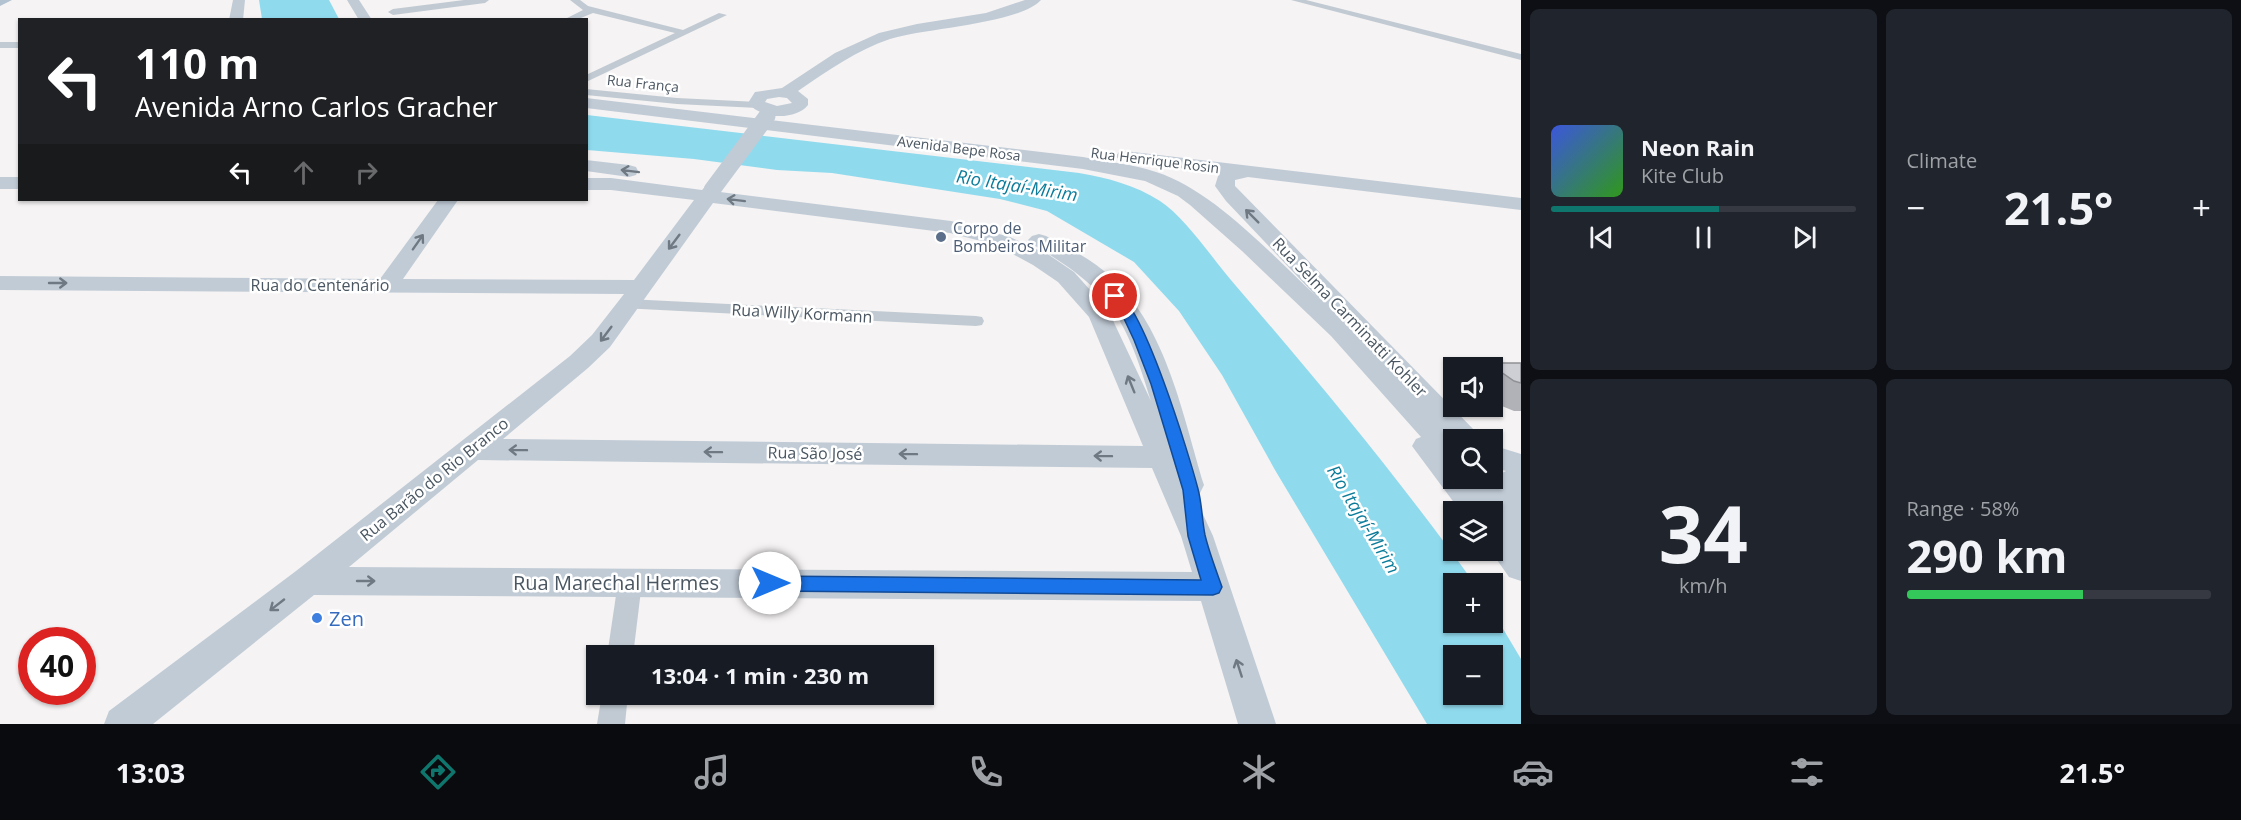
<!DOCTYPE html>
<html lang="en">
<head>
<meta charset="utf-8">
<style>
  :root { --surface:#171b24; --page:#20242c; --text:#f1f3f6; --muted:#9ea1a6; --line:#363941; --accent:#0f766e }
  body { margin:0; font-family:"Open Sans",sans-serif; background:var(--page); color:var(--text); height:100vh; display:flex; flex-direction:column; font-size:22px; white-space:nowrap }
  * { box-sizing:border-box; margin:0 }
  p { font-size:20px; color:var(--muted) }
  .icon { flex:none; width:33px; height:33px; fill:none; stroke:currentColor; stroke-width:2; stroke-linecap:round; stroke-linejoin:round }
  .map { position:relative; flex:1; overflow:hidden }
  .panel { display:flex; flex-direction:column; gap:9px; padding:9px; background:#0d0f14; width:720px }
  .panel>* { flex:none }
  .hud { position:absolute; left:18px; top:18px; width:570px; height:183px; border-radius:0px; box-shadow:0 2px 4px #0004; background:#202124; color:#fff; overflow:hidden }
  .tools { position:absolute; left:1443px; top:357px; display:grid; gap:12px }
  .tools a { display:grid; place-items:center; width:60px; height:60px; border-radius:0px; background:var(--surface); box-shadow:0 2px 4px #0004; font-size:30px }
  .speed { position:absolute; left:18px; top:627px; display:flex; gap:12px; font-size:30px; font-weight:700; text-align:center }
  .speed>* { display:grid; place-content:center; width:78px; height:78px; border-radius:50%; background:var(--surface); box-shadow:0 2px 4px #0004; line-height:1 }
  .speed .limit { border:9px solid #d22; background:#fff; color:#111 }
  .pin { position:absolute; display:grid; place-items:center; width:51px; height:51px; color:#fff; margin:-26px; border:3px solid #fff; border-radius:50%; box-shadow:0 2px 6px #0007 }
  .me { position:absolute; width:66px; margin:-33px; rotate:90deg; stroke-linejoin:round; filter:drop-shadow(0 0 4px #0008) }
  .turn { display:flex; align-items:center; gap:21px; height:126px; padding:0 18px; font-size:27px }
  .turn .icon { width:78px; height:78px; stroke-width:2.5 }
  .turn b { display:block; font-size:42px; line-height:51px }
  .lanes { display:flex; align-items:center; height:57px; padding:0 18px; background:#0003; justify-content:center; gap:30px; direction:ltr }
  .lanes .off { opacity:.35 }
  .big { font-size:45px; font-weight:700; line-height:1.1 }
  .panel .tile { flex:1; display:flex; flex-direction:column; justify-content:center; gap:9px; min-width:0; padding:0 21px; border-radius:9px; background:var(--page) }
  .panel .dial { align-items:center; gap:0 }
  .dial b { font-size:78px; line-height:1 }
  .song { display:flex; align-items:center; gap:18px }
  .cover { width:72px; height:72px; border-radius:9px; background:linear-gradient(135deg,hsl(230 70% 55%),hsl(110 70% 35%)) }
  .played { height:6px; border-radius:3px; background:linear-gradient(90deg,var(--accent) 55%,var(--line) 55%) }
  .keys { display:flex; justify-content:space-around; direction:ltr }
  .heat { display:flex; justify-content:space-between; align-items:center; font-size:33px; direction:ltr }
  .charge { height:9px; border-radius:4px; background:linear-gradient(90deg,#34c759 58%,var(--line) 0) }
  .panel .tiles { flex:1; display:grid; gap:9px; grid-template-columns:repeat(2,1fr) }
  .trip { position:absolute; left:586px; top:645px; width:348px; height:60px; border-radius:0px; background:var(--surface); box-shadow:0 2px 4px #0004; font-weight:700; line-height:60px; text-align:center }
  .dock { display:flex; height:96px; justify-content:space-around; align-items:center; background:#090b0e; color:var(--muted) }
  .dock .icon { width:42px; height:42px }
  .dock .current { color:var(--accent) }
  .dock b { font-size:27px; color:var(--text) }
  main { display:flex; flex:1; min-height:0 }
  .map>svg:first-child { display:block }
  .water { fill:#90daee; fill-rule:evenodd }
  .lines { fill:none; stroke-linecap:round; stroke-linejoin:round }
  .street { fill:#c1cad2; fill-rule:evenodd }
  .secondary { fill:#c1cbd6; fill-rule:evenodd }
  .primary { fill:#b3c2d1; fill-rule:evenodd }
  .secondary-bridge { stroke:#c1cbd6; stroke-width:17 }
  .wall { fill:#b0b2b7 }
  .building { fill:#cdcfd5; stroke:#909195; stroke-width:1.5 }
  .oneway { stroke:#6e7984 }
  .route { fill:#1a73e8; stroke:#114b97; stroke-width:1.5 }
  .service-dot { fill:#5c6f8a; stroke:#fff; stroke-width:2 }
  .shop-dot { fill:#3f7fe0; stroke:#fff; stroke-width:2 }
  .labels { text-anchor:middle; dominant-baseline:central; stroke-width:5; stroke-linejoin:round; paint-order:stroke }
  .far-street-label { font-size:14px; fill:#4a5661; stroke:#fff }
  .service-label { font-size:16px; fill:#4e5e75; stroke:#fff; text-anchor:start }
  .street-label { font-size:16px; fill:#4a5661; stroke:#fff }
  .water-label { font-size:18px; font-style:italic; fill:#0c7c9b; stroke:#fff }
  .near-street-label { font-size:20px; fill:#4a5661; stroke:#fff }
  .near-shop-label { font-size:20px; fill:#366cbe; stroke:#fff; text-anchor:start }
</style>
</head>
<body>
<main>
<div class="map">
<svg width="1521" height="724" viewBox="0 0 1521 724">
  <rect width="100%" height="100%" fill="#f5f3f3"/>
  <g class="water">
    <path d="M259,0h70l10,19h-77z"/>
    <path d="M587,115l492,58c29,5 56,12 81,28 26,17 54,60 76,85 83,96 164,194 238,297l-20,1v38h38l1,-10 28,47v65h-94l-152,-254 -53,-95 -43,-64 -45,-49 -87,-51 -47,-12 -168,-26 -55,-3 -83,-11 -107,-9zM1454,656h38v38h-38z"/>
  </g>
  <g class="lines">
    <g class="street">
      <path d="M464,0h25l-4,3 -92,12 -5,-3 5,-3z"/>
      <path d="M570,0h10l8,6 95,24 36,-17 8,2 -141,67v-7l89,-42 -82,-20 -17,7h-13l20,-10z"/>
      <path d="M1291,0h15l215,54v6z"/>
      <rect x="0" y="42" width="20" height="6"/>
      <path d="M586,89l91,9 81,4 6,3 -6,3 -81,-4 -91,-9z"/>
      <path d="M627,299l349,17 6,1 2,4 -2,4 -6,1 -355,-18 -2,-4z"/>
      <path d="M630,572l8,3 4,7 -9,74h-26l11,-74 4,-7z"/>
      <path d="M602,694h26l-3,30h-28z"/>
    </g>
    <g class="secondary">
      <path d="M233,0h12l-2,20h-14z"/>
      <path d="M347,0h12l13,20h-13z"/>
      <path d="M1025,0h16c-22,24 -116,28 -151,39 -33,11 -63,32 -92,52l10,8v6c-13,16 -47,14 -60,-2l7,-11 27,-4 53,-35 44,-20 38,-9 69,-11zM779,97l8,1 5,5 -15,3 -12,-4 2,-3z"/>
      <path d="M586,98l497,59c24,5 50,7 73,15 57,18 115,82 159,123l-89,-94 -11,-15 4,-13 -94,-12 -6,-1 -3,-4 3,-4 6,-1 396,47v12l-273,-33 -13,3v6l242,247 4,7h-27v38h38l4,6 4,-10 6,-3 -14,-4v-22l29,9v127l-12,-4 -19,-27h2v-38h-31l-49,-66 4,-7 5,-2 -90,-101 -89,-85 -52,-46 -12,-9 -33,-15 -62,-12 -497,-61z"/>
      <path d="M586,160l43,5 7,2 2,4 -2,4 -7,2 -43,-6z"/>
      <rect x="0" y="177" width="20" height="12"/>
      <path d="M586,178h25l91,12c5,-6 10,-6 17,-4l1,6 231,29 59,16 39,18 25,17 34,38 43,91c-26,-86 -41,-111 -119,-157l-4,-4 4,-4 7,-2 7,2c23,12 47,24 66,42 55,51 71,138 92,207l-4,8 -6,2 19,41 63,188h-38l-37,-123 -887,-6 -161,129h-49l5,-13 187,-140 274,-215 22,-21 32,-41 -624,-4v-14l380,3 58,-79h20l-55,79 231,1 60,-80 -83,-10h-25zM713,203l237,30 46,12 37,20 25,17 31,35 54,129 -640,-7 85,-71 22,-21zM478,460l674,8 29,68 11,36 -843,-5z"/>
    </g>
    <path class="primary" d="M0,0h12l-12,6z"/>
    <path class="secondary-bridge" d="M712,190l55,-74"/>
  </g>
  <path class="wall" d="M1494,363h27v48h-7l-22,-9v-34h-2z"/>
  <path class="building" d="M1494,363h27v20l-7,-2 -20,-14z"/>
  <defs><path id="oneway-shaft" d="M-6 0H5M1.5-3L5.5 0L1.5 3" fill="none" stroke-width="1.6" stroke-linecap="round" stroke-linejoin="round" transform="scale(1.5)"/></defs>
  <g class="oneway">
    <use href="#oneway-shaft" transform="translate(630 171) rotate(-173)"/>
    <use href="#oneway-shaft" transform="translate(736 200) rotate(-173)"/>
    <use href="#oneway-shaft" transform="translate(1252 216) rotate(-135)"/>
    <use href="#oneway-shaft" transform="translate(418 242) rotate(-55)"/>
    <use href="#oneway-shaft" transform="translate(674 242) rotate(127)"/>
    <use href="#oneway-shaft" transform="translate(58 283)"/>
    <use href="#oneway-shaft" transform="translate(606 334) rotate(127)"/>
    <use href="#oneway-shaft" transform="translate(1131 384) rotate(-112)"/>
    <use href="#oneway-shaft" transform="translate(518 450) rotate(-179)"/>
    <use href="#oneway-shaft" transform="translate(713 452) rotate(-179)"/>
    <use href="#oneway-shaft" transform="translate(908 454) rotate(-179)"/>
    <use href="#oneway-shaft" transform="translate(1103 456) rotate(-179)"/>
    <use href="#oneway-shaft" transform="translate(366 581)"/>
    <use href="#oneway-shaft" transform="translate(277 605) rotate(142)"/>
    <use href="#oneway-shaft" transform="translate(1239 668) rotate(-108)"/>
  </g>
  <path class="route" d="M1115,292c27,7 75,166 83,197 4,15 4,31 7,46 4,17 11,35 17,52l-3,6 -6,2 -443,-4 -6,-2 -3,-6 3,-5 6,-2 431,4 -13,-44 -5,-46 -32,-106 -17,-44 -15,-32 -10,-12z"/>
  <circle class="service-dot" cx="941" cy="237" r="6"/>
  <circle class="shop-dot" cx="317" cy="618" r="6"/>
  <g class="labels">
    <g class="far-street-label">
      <text transform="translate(643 83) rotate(6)">Rua França</text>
      <text transform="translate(959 148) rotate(7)">Avenida Bepe Rosa</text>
      <text transform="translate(1155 160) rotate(7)">Rua Henrique Rosin</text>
    </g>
    <g class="service-label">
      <text x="953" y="228">Corpo de<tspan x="953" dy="18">Bombeiros Militar</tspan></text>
    </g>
    <g class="street-label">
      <text x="320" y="285">Rua do Centenário</text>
      <text transform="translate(802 313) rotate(3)">Rua Willy Kormann</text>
      <text transform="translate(1350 317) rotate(46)">Rua Selma Carminatti Kohler</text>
      <text transform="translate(815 453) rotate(1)">Rua São José</text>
      <text transform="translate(434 479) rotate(-39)">Rua Barão do Rio Branco</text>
    </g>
    <g class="water-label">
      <text transform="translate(1017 185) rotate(9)">Rio Itajaí-Mirim</text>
      <text transform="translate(1364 519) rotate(59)">Rio Itajaí-Mirim</text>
    </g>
    <g class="near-street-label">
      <text x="616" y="582">Rua Marechal Hermes</text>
    </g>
    <g class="near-shop-label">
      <text x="329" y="618">Zen</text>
    </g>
  </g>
</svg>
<div class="tools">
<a><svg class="icon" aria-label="sound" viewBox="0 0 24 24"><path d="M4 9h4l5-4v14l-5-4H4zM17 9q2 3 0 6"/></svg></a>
<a><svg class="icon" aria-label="search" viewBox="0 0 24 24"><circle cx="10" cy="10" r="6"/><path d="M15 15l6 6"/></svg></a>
<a><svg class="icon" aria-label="layers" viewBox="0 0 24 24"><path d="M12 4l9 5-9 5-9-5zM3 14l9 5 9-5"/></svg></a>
<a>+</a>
<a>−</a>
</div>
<div class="speed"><div class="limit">40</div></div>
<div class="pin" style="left:1115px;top:296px;background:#d93025"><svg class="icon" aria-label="arrive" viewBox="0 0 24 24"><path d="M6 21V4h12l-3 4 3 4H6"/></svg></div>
<svg class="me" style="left:770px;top:583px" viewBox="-20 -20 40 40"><circle r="19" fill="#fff"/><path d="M0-13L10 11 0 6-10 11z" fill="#1a73e8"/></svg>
<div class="trip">13:04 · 1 min · 230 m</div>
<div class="hud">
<div class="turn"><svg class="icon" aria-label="left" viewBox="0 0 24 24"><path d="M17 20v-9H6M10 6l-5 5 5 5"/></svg><div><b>110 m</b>Avenida Arno Carlos Gracher</div></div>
<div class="lanes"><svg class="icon" aria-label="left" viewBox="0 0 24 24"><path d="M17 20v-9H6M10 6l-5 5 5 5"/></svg><svg class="icon off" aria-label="ahead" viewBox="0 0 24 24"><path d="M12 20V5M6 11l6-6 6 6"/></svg><svg class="icon off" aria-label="right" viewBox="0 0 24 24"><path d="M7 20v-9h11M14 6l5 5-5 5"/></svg></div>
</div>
</div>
<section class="panel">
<div class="tiles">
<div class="tile">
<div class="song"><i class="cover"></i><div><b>Neon Rain</b><p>Kite Club</p></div></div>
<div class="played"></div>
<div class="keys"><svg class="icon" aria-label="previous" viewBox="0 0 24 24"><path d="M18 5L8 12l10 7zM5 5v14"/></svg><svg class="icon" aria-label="pause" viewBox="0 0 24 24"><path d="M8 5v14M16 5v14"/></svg><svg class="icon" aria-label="next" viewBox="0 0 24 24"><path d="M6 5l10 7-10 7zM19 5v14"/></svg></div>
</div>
<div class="tile"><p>Climate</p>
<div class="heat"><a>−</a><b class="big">21.5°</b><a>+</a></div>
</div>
<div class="tile dial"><b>34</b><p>km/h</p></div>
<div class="tile"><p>Range · 58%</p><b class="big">290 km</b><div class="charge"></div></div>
</div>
</section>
</main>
<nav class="dock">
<b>13:03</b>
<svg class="icon current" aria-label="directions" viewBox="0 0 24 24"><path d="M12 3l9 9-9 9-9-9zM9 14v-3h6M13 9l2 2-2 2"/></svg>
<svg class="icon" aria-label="music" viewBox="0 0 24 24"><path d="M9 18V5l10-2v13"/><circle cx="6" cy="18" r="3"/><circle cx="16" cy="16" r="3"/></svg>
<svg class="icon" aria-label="phone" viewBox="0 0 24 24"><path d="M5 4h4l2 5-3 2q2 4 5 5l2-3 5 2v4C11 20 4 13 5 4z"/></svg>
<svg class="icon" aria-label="climate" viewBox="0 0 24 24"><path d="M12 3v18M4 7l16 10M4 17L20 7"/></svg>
<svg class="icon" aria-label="car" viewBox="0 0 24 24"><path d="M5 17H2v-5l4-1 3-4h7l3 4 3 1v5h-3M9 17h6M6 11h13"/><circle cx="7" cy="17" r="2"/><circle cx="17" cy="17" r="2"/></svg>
<svg class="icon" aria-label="filters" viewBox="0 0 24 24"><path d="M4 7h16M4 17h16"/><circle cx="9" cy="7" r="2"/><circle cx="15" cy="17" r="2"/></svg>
<b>21.5°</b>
</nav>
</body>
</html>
